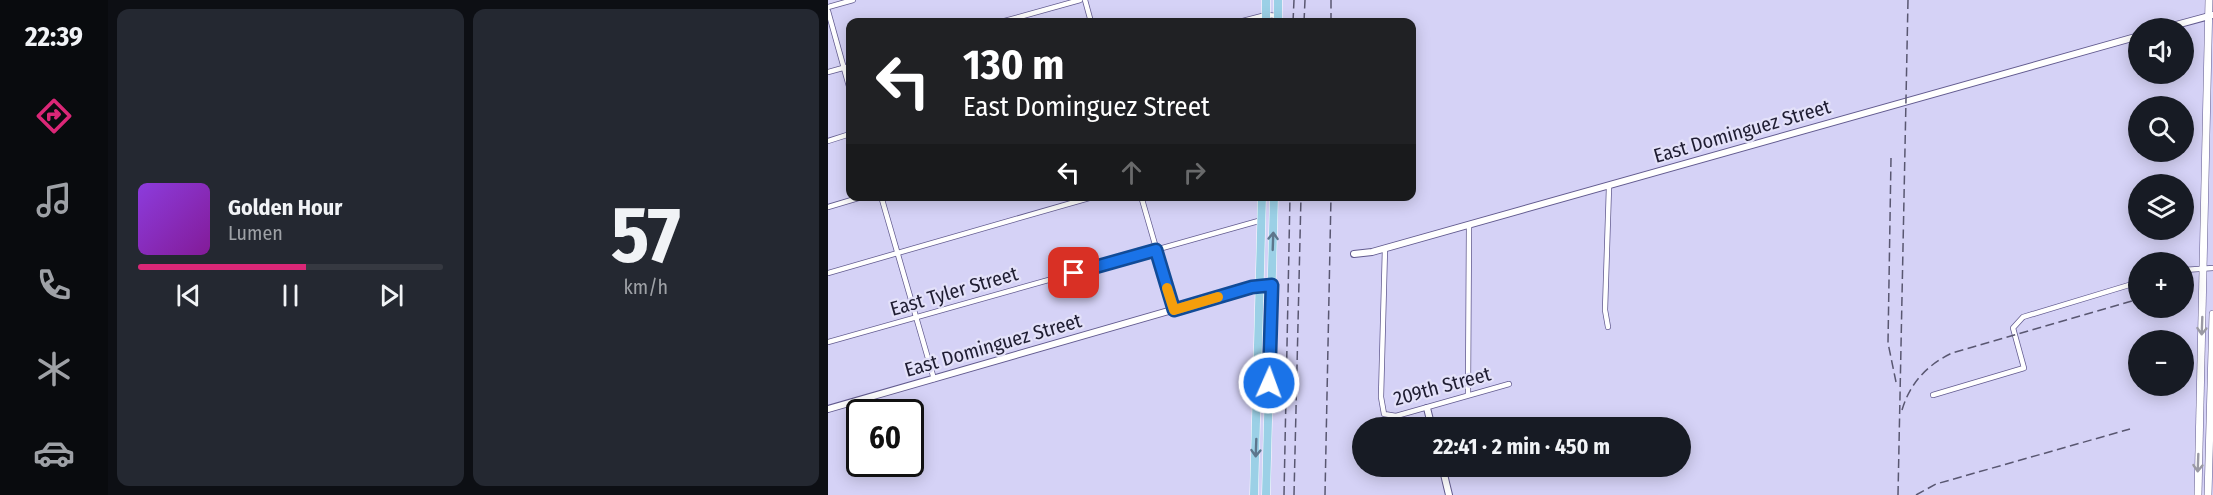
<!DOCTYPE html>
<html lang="en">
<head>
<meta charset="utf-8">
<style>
  :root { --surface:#171b24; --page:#242831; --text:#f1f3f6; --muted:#9ea1a6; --line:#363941; --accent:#db2777 }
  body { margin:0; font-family:"Fira Sans Condensed",sans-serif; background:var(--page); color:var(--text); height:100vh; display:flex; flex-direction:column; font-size:22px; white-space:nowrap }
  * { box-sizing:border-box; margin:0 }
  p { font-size:20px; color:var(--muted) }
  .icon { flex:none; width:33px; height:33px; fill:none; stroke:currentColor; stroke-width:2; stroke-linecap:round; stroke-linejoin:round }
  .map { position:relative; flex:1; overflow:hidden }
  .details { display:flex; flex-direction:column; gap:9px; padding:9px; background:#0d0f14; width:720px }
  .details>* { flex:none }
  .banner { position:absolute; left:18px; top:18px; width:570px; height:183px; border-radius:12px; box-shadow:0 3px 15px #0003; background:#202124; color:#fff; overflow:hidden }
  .buttons { position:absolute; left:1300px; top:18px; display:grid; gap:12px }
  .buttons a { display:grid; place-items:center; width:66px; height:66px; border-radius:50%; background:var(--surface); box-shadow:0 3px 15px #0003; font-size:30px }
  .speed { position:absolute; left:18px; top:399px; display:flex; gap:12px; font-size:30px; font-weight:700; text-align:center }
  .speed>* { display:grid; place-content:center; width:78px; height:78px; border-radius:50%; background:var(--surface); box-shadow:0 3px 15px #0003; line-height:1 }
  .speed .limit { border:3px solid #111; border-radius:9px; background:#fff; color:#111 }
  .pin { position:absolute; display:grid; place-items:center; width:51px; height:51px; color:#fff; margin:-26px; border-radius:12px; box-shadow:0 3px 9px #0006 }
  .me { position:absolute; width:66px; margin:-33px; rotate:2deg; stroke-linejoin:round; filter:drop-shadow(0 0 4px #0008) }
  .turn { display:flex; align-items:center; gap:21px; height:126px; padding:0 18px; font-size:27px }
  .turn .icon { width:78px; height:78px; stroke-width:2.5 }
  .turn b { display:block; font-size:42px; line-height:51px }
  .lanes { display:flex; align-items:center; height:57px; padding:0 18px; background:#0003; justify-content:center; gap:30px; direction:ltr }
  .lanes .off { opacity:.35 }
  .details .card { flex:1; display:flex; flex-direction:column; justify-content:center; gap:9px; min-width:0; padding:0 21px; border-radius:12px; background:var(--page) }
  .details .dial { align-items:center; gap:0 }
  .dial b { font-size:78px; line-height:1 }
  .song { display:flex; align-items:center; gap:18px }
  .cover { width:72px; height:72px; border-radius:9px; background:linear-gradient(135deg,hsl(270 70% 55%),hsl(290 70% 35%)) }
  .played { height:6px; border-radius:3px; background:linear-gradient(90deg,var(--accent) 55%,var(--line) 55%) }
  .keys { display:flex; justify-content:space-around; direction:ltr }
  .details .tiles { flex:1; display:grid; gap:9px; grid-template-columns:repeat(2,1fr) }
  .trip { position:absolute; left:524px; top:417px; width:339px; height:60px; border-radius:30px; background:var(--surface); box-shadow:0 3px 15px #0003; font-weight:700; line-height:60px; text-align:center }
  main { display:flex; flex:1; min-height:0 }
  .menu { display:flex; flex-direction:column; width:108px; justify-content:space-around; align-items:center; background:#090b0e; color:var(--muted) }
  .menu .icon { width:42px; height:42px }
  .menu .active { color:var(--accent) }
  .menu b { font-size:27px; color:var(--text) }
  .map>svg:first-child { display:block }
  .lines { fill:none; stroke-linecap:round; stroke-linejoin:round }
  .minor-casing { stroke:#625b8f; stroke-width:6 }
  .tertiary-casing { stroke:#625b8f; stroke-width:8 }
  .secondary-casing { stroke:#625b8f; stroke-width:8 }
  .primary-casing { stroke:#fff; stroke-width:9 }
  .minor { stroke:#fff; stroke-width:4.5 }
  .tertiary { stroke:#fff; stroke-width:6 }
  .secondary { stroke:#fff; stroke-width:7 }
  .primary { stroke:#9bd0e6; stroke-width:8 }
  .rail { stroke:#595771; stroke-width:1.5; stroke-dasharray:9 4.5; stroke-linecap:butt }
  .oneway { stroke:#5d768c }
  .oneway2 { stroke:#9a99a3 }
  .route-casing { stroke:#114b97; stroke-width:15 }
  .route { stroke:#1a73e8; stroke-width:10 }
  .slow { stroke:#f59e0b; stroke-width:10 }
  .labels { text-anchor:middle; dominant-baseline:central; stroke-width:4.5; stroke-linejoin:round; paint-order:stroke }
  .street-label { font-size:20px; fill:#1f1d32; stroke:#e3e1f9 }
</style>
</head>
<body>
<main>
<nav class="menu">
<b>22:39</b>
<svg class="icon active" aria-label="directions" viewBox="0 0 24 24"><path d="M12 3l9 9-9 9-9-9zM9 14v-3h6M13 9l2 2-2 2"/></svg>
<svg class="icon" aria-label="music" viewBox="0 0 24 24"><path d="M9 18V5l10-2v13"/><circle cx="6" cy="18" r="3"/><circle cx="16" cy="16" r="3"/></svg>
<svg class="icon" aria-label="phone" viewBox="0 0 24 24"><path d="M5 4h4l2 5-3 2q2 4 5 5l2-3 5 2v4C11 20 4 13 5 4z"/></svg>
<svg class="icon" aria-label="climate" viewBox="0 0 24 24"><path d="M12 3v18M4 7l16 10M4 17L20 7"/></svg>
<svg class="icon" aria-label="car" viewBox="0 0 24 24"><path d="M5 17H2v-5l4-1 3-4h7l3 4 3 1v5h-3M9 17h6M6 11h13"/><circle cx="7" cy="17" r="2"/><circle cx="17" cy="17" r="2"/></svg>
</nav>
<section class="details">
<div class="tiles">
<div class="card">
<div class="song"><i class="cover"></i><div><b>Golden Hour</b><p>Lumen</p></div></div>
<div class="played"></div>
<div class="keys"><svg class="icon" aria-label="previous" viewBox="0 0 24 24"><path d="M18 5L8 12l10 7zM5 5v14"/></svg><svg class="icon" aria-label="pause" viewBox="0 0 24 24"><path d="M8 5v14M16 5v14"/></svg><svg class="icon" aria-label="next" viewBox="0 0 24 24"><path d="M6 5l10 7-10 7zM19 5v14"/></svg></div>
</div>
<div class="card dial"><b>57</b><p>km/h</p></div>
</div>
</section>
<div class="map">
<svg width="1385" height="495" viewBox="0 0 1385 495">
  <rect width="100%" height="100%" fill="#d5d2f6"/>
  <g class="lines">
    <defs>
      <g id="minor">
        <path d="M257,0l6,22"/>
        <path d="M0,7l25,-7"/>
        <path d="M0,11l22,79"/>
        <path d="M173,22l79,-22"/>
        <path d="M411,22l27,-7 12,1"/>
        <path d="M0,72l22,-6"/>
        <path d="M0,141l22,-7"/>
        <path d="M53,196l53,183"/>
        <path d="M313,196l33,114"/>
        <path d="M0,207l37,-11"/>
        <path d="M557,248l-4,149 3,17 12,2 113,-32"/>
        <path d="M1356,270l29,-2"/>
        <path d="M0,273l268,-77"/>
        <path d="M780,327l-3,-17 4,-123"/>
        <path d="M0,342l434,-122"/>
        <path d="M640,394l1,-168"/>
        <path d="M1105,395l91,-27 -11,-40 10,-11 116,-35"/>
      </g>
      <g id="tertiary">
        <path d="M1337,28l48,-13"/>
        <path d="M526,254l18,-2 767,-216"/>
        <path d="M599,408l5,20"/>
        <path d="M0,409l424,-122 20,-2"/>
        <path d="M614,466l7,29"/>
      </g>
      <g id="secondary">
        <path d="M1370,495l11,-495"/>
        <path d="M1380,495l5,-181"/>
      </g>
      <g id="primary">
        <path d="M438,22v-22"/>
        <path d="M450,22v-22"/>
        <path d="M426,495l8,-299"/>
        <path d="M438,495l8,-299"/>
      </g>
    </defs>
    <use href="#minor" class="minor-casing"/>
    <use href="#tertiary" class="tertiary-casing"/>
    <use href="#secondary" class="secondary-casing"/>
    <use href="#primary" class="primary-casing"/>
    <use href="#minor" class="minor"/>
    <use href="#tertiary" class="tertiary"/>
    <use href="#secondary" class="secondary"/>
    <use href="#primary" class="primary"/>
    <g class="rail">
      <path d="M465,22l1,-22"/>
      <path d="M476,22l1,-22"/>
      <path d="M503,22v-22"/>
      <path d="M1063,158l-3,185 8,39"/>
      <path d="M1074,410c8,-27 25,-45 50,-57l187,-54"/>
      <path d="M456,495l6,-299"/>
      <path d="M466,495l7,-299"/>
      <path d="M497,495l6,-299"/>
      <path d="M1070,495l10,-495"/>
      <path d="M1088,495l20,-11 194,-55"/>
    </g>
  </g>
  <defs><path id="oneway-shaft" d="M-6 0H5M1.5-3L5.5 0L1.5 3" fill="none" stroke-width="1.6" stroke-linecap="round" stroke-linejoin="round" transform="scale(1.5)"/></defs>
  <g class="oneway">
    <use href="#oneway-shaft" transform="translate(445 241) rotate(-88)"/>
    <use href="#oneway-shaft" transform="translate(428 448) rotate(92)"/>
  </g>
  <g class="oneway2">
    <use href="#oneway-shaft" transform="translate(1374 326) rotate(92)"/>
    <use href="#oneway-shaft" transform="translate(1370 463) rotate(92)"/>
  </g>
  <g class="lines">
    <defs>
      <path id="route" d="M246,273l82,-23 18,60 78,-23 20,-2 -3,98"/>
    </defs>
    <use href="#route" class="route-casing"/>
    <use href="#route" class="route"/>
    <path class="slow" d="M339,288l7,22 44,-13"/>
  </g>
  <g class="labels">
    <g class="street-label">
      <text transform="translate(914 131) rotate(-16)">East Dominguez Street</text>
      <text transform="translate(126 291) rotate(-16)">East Tyler Street</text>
      <text transform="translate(165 345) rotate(-16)">East Dominguez Street</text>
      <text transform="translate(614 386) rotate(-15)">209th Street</text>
    </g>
  </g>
</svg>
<div class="buttons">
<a><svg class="icon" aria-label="sound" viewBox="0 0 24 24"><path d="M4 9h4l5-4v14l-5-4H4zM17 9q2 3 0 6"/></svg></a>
<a><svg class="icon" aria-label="search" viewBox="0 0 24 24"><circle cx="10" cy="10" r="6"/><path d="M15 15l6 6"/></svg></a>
<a><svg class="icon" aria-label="layers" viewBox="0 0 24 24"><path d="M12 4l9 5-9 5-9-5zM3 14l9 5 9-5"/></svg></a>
<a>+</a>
<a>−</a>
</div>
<div class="speed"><div class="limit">60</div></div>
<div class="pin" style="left:246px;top:273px;background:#d93025"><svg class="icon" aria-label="arrive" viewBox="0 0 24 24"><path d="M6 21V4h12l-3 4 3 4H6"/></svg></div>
<svg class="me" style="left:441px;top:383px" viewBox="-20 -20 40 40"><circle r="17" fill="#1a73e8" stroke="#fff" stroke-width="3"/><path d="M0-11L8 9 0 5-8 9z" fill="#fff"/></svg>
<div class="trip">22:41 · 2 min · 450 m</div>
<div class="banner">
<div class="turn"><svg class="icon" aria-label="left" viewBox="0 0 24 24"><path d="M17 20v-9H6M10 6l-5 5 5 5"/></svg><div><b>130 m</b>East Dominguez Street</div></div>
<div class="lanes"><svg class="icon" aria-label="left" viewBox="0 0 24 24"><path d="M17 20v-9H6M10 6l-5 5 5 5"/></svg><svg class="icon off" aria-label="ahead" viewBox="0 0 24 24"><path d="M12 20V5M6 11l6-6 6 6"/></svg><svg class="icon off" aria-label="right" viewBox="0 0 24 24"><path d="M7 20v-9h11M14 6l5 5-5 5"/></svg></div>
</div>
</div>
</main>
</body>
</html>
